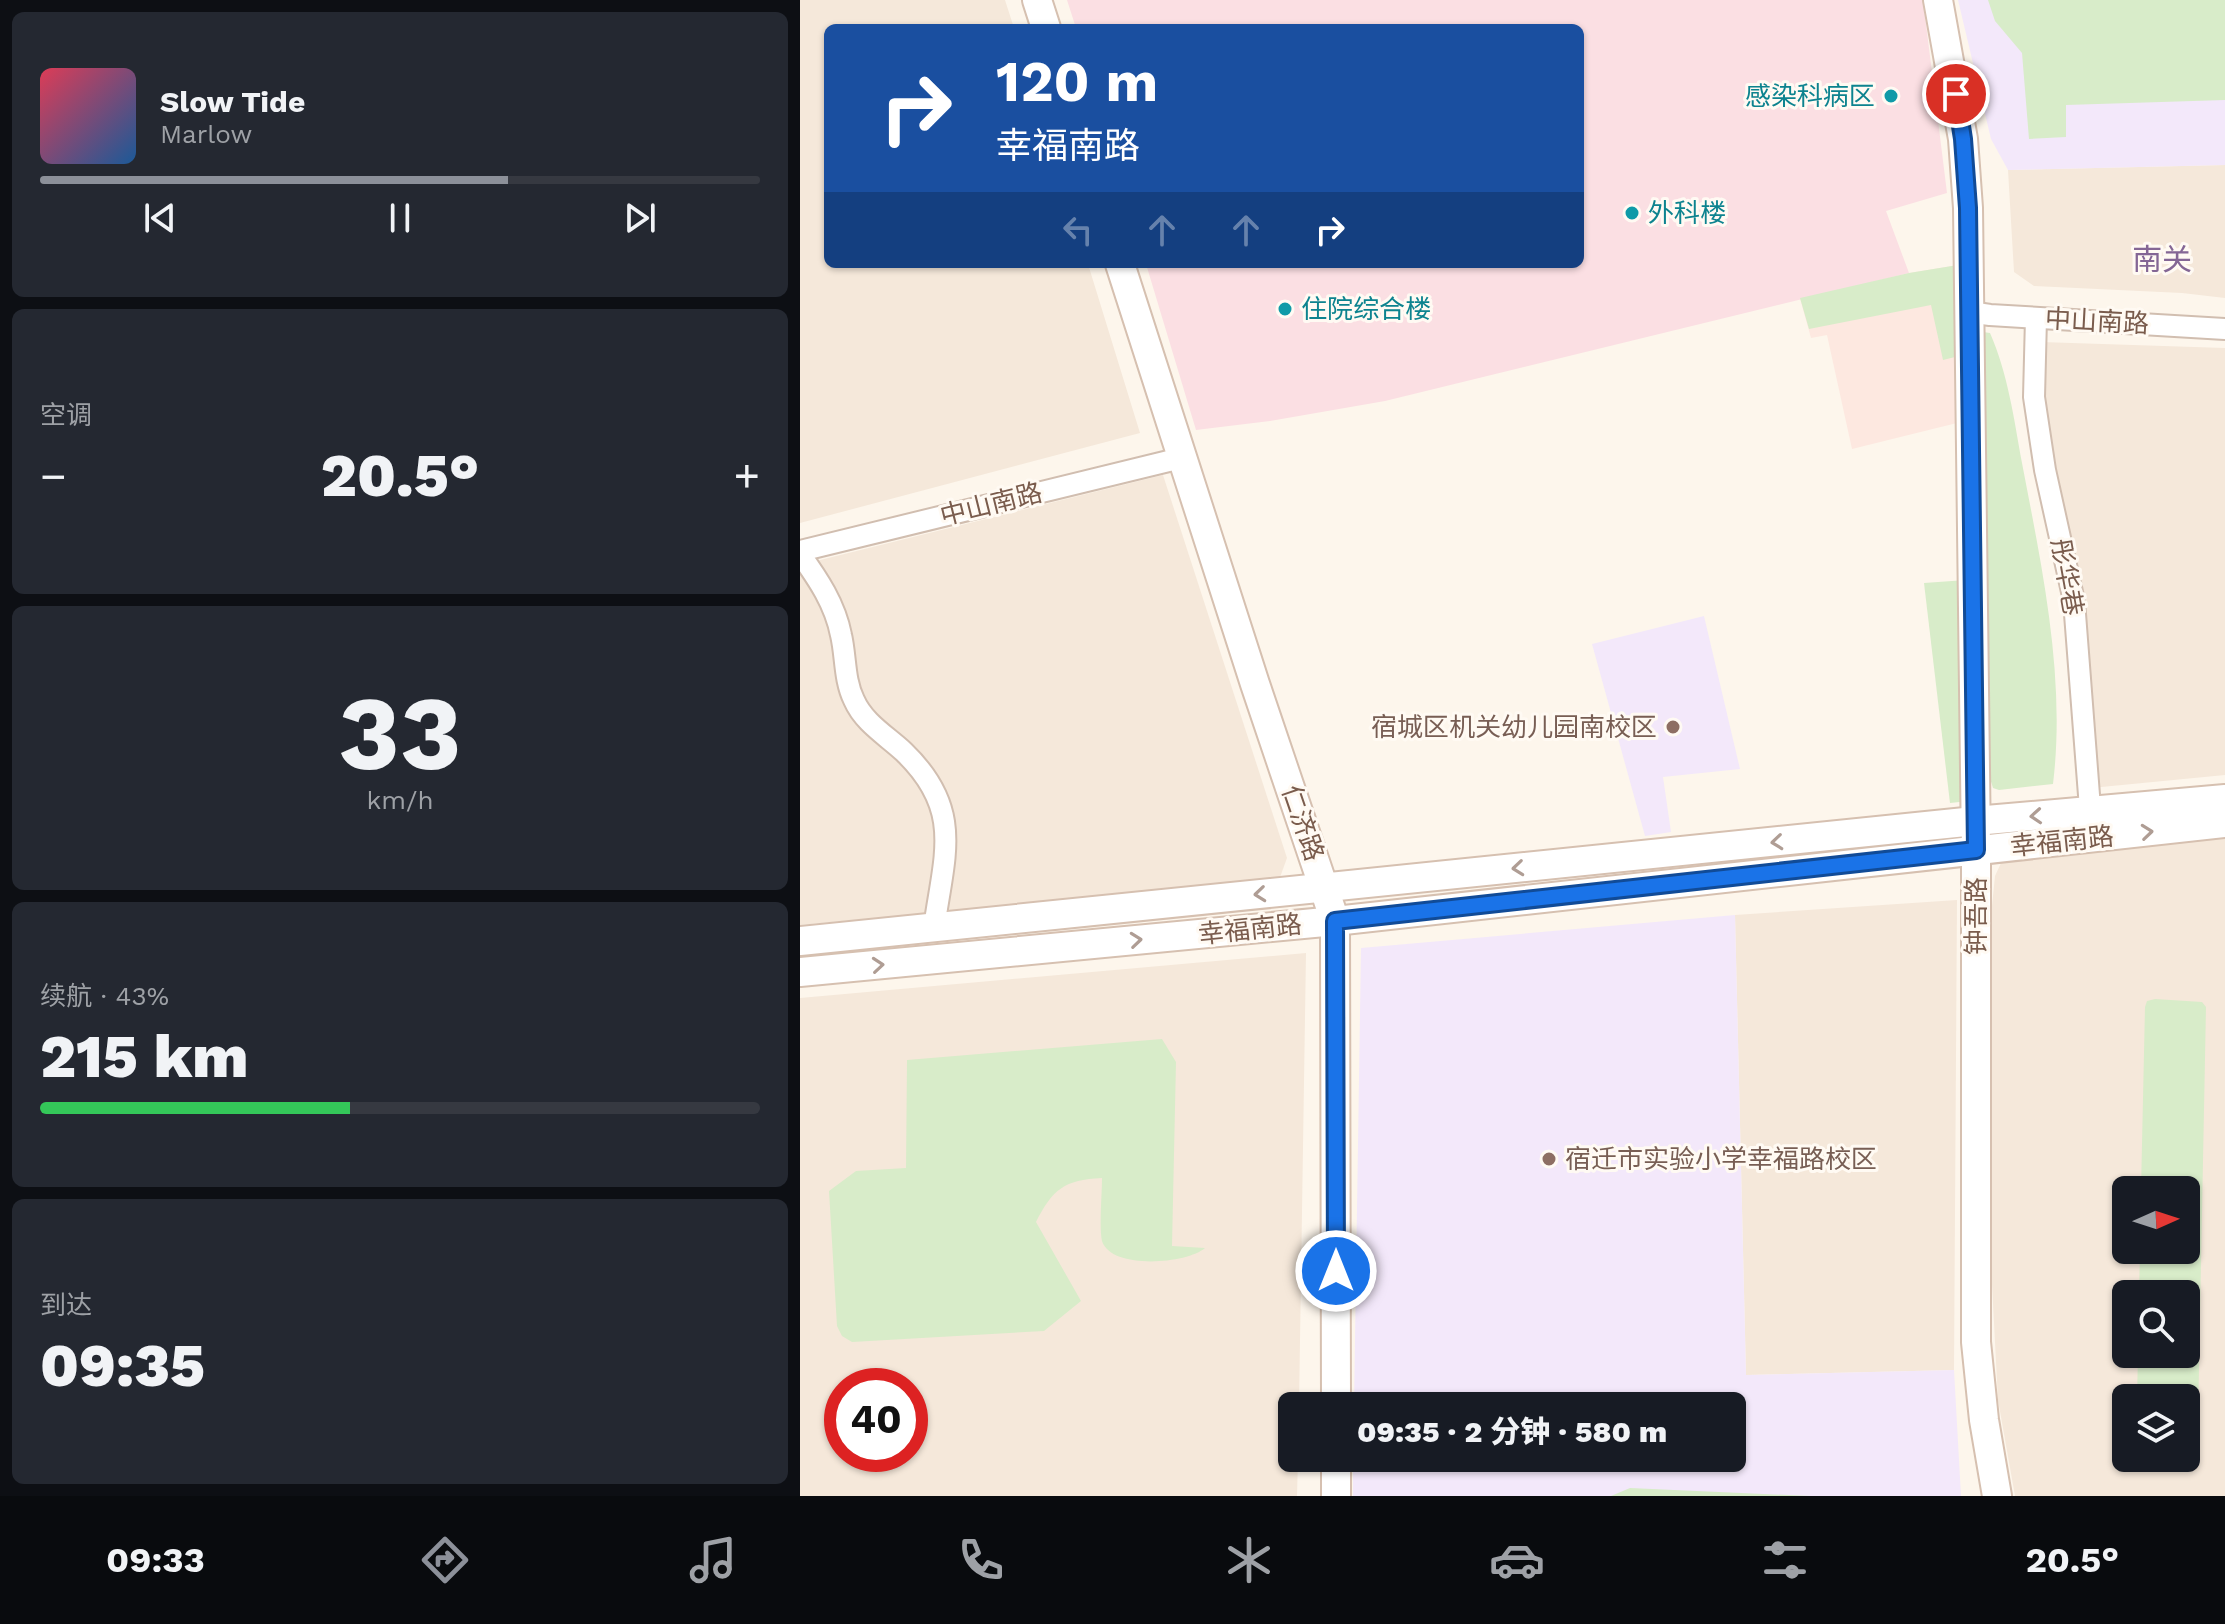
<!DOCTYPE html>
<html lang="zh">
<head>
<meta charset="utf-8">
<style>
  :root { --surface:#171b24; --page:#242831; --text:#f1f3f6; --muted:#9ea1a6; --line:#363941; --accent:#8c9099 }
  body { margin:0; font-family:"Work Sans","Noto Sans SC",sans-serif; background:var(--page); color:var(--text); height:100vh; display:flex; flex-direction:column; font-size:30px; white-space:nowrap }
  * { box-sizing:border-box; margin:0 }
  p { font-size:26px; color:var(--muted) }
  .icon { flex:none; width:44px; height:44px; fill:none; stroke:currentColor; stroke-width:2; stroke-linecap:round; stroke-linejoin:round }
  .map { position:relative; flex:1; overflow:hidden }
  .sheet { display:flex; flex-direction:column; gap:12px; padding:12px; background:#0d0f14; width:800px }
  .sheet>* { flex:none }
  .top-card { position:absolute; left:24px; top:24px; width:760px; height:244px; border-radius:12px; box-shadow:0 2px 6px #0004; background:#1a4fa0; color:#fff; overflow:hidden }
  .needle { width:52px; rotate:87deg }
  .controls { position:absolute; left:1312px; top:1176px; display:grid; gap:16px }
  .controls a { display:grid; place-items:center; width:88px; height:88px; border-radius:12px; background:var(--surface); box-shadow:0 2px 6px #0004; font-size:40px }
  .speed { position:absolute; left:24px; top:1368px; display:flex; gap:16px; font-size:40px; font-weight:700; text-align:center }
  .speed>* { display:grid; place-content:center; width:104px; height:104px; border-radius:50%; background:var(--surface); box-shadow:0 2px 6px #0004; line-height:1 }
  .speed .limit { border:12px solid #d22; background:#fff; color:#111 }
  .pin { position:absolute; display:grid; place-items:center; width:68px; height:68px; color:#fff; margin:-34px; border:4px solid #fff; border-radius:50%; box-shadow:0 2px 8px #0007 }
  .me { position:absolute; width:88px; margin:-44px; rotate:0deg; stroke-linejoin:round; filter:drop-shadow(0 0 6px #0008) }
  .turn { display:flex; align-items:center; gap:28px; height:168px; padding:0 40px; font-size:36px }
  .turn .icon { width:104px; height:104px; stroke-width:2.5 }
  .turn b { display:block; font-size:56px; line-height:68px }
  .lanes { display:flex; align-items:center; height:76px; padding:0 40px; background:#0003; justify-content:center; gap:40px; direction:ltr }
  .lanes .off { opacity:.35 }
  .big { font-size:60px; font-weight:800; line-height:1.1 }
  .sheet .card { flex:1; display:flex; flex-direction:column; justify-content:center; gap:12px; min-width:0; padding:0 28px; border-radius:12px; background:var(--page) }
  .sheet .dial { align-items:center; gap:0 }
  .dial b { font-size:104px; line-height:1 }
  .song { display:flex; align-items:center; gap:24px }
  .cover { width:96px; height:96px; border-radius:12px; background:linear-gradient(135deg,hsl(350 70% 55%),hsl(210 70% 35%)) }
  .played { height:8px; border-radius:4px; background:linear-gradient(90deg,var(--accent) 65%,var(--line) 65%) }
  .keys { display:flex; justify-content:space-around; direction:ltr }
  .heat { display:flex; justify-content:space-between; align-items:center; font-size:44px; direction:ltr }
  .charge { height:12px; border-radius:6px; background:linear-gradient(90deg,#34c759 43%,var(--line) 0) }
  .trip { position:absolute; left:478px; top:1392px; width:468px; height:80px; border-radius:12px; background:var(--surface); box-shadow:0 2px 6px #0004; font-weight:800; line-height:80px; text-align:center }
  .menu { display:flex; height:128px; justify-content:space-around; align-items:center; background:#090b0e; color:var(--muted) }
  .menu .icon { width:56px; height:56px }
  .menu .current { color:var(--accent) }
  .menu b { font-size:36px; color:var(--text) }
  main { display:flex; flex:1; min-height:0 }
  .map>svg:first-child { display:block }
  .residential { fill:#f5e8da; fill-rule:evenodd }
  .commercial { fill:#fde8e0 }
  .education { fill:#f3e8fa }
  .medical { fill:#fbdfe3 }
  .green { fill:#d8ecc9 }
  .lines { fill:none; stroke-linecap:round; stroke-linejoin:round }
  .street-casing { stroke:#d1beb0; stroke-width:24 }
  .secondary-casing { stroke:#d6c0b0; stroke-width:32 }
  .street { stroke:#fff; stroke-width:20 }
  .secondary { stroke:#fff; stroke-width:28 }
  .oneway { stroke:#af9d94 }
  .route-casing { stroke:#114b97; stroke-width:20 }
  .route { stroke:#1a73e8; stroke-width:14 }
  .culture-dot { fill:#0f9aa8; stroke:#fffaf3; stroke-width:3 }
  .education-dot { fill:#8d6e63; stroke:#fffaf3; stroke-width:3 }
  .labels { text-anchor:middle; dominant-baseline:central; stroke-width:6; stroke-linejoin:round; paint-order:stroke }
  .culture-label { font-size:26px; fill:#0d838f; stroke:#fffaf3; text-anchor:start }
  .street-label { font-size:26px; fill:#7a5c4d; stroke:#fffaf3 }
  .education-label { font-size:26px; fill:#785e54; stroke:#fffaf3; text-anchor:end }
  .quarter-label { font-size:30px; fill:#846695; stroke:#fffaf3 }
</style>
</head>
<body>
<main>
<section class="sheet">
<div class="card">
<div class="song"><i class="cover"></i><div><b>Slow Tide</b><p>Marlow</p></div></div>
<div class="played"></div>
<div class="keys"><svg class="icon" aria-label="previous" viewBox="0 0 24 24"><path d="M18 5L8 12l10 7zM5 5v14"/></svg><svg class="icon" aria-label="pause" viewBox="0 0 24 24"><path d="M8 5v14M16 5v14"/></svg><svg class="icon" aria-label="next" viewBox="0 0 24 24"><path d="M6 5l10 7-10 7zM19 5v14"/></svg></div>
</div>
<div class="card"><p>空调</p>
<div class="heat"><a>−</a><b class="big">20.5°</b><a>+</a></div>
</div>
<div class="card dial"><b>33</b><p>km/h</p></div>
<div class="card"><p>续航 · 43%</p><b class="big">215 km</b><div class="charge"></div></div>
<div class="card"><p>到达</p><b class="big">09:35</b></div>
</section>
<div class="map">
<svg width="1425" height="1496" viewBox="0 0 1425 1496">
  <rect width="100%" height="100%" fill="#fdf6ec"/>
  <g class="residential">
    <path d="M0,0h205l9,28h-186v236h260l52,169 -340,90z"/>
    <path d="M1425,165v133l-43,-5 -148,-7 -20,-14 -6,-102z"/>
    <path d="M1241,342l184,6v427l-134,13 -49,-359z"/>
    <path d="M363,475l124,383 -8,22 -479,45v-360z"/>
    <path d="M1425,838v658h-210l-17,-96 -7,-135 -3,-113 3,-236 4,-40 6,-13 7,-4zM1326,1190h60v60h-60zM1326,1294h60v60h-60zM1326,1398h60v60h-60z"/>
    <path d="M1157,900l-3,470 -208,5 -11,-460z"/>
    <path d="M506,953l-7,453h-7v52h6l-1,38h-497v-498zM42,1386h68v68h-68z"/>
  </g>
  <path class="commercial" d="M1158,265l3,157 -109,27 -25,-114 -16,3 -11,-40 109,-25z"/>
  <g class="education">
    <path d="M1158,0h267v165l-217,5 -17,-31z"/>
    <path d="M904,616l36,153 -77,8 8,55 -26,4 -53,-192z"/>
    <path d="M935,915l11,460 208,-5 7,126h-608v-38h379v-52h-378l7,-458z"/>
  </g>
  <path class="medical" d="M267,0h856l24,193 -61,18 23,62 -524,128 -115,20 -74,9 -50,-166h434v-236h-504z"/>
  <g class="green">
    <path d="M1188,0h237v100l-159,5v32l-37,2 -7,-86 -27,-32z"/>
    <path d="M1158,265l1,91 -16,4 -12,-55 -122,24 -9,-31 109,-25z"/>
    <path d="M1183,332l7,1c18,41 24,86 32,130 20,105 44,214 31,321l-54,6 -6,-2 -5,-16z"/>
    <path d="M1166,580l3,221 -19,2 -26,-220z"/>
    <path d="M1355,999l47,3 4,5 -8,413 -7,12 -5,1v-35h-49l1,-44h48v-60h-47l1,-44h46v-60h-45l4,-183 2,-6z"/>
    <path d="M362,1039l14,23 -4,184 33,2c-18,16 -94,22 -103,-7 -3,-13 0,-47 0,-63 -38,2 -49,11 -66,44l45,79 -37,30 -192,11 -10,-6 -5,-10 -8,-135 27,-20 50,-3 1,-108z"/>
    <path d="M830,1488l181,8h-200z"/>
  </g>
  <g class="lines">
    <defs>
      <g id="street">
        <path d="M1169,312l21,3 235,14"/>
        <path d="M1236,318l-2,79 11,73 29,131 17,220"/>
        <path d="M0,551l381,-93"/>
        <path d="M0,554c18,25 35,50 41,81 5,21 3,45 13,65 10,23 33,36 50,52 60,58 40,103 30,176"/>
      </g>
      <g id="secondary">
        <path d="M237,0l9,28"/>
        <path d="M1138,0l25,139 5,69 8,642v492l8,78 13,76"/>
        <path d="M320,264l135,420 80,237 1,485"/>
        <path d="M0,941l1175,-120 250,-22"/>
        <path d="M0,972l535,-51 890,-98"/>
        <path d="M536,1458v38"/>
      </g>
    </defs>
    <use href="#street" class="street-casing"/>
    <use href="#secondary" class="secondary-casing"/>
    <use href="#street" class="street"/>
    <use href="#secondary" class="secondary"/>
  </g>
  <defs><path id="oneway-chevron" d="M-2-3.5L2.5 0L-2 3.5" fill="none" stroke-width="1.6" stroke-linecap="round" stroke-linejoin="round" transform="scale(2)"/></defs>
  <g class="oneway">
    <use href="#oneway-chevron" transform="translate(1236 816) rotate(176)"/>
    <use href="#oneway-chevron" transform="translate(1347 832) rotate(-6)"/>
    <use href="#oneway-chevron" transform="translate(977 842) rotate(174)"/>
    <use href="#oneway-chevron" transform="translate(718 868) rotate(174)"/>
    <use href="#oneway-chevron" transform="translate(460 894) rotate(174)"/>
    <use href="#oneway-chevron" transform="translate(336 940) rotate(-6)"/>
    <use href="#oneway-chevron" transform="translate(78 965) rotate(-5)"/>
  </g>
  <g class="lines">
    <defs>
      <path id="route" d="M536,1271l-1,-350 641,-71 -8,-642 -5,-69 -7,-45"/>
    </defs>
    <use href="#route" class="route-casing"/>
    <use href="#route" class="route"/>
  </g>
  <g class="culture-dot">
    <circle cx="1091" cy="96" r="8"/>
    <circle cx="832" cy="213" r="8"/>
    <circle cx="485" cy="309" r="8"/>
  </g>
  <g class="education-dot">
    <circle cx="873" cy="727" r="8"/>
    <circle cx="749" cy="1159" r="8"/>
  </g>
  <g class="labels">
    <g class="culture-label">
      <text x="1075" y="96" text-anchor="end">感染科病区</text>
      <text x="848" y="213">外科楼</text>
      <text x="501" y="309">住院综合楼</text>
    </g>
    <g class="street-label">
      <text transform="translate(1297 321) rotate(3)">中山南路</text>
      <text transform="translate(191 504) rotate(-14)">中山南路</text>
      <text transform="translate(1267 577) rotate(80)">彤华巷</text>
      <text transform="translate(503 823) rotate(71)">仁济路</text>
      <text transform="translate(1262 841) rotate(-6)">幸福南路</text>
      <text transform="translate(1176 916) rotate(-90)">钟吾路</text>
      <text transform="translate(450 929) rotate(-6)">幸福南路</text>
    </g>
    <g class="education-label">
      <text x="857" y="727">宿城区机关幼儿园南校区</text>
      <text x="765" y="1159" text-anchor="start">宿迁市实验小学幸福路校区</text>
    </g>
    <g class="quarter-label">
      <text x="1362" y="259">南关</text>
    </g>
  </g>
</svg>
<div class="controls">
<a><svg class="needle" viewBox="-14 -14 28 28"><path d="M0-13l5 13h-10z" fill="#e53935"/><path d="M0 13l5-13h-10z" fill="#9ea1a6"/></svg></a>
<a><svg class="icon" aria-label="search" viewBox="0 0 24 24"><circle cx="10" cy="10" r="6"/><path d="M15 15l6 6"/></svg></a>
<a><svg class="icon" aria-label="layers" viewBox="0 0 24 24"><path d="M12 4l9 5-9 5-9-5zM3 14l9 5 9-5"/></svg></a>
</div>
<div class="speed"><div class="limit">40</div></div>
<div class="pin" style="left:1156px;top:94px;background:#d93025"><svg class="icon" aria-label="arrive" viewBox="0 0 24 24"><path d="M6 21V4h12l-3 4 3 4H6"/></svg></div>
<svg class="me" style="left:536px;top:1271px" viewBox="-20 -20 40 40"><circle r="17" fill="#1a73e8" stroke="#fff" stroke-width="3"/><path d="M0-11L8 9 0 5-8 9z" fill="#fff"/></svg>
<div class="trip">09:35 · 2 分钟 · 580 m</div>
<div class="top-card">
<div class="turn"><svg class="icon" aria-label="right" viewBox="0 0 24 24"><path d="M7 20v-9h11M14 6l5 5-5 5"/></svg><div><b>120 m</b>幸福南路</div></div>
<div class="lanes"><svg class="icon off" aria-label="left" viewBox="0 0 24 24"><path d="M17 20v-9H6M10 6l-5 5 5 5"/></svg><svg class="icon off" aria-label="ahead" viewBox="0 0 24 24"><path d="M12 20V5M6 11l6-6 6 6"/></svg><svg class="icon off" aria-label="ahead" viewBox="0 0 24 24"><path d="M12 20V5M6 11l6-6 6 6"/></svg><svg class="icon" aria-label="right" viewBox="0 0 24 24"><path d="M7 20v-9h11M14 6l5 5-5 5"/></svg></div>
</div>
</div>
</main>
<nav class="menu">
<b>09:33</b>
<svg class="icon current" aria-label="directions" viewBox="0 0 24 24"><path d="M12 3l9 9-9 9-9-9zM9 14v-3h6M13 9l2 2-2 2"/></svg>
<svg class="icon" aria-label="music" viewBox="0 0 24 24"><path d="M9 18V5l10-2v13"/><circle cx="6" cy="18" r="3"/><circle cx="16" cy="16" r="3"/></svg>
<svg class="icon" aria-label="phone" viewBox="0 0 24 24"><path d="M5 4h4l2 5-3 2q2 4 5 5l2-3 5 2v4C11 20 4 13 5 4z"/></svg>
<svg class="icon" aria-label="climate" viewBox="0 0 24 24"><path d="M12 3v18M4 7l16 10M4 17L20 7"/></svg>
<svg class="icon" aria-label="car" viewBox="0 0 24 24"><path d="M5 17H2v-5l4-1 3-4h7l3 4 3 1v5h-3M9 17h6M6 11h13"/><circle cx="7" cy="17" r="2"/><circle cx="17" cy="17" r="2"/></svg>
<svg class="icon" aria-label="filters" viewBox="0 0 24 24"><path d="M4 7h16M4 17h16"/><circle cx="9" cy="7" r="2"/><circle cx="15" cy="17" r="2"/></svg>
<b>20.5°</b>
</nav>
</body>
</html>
